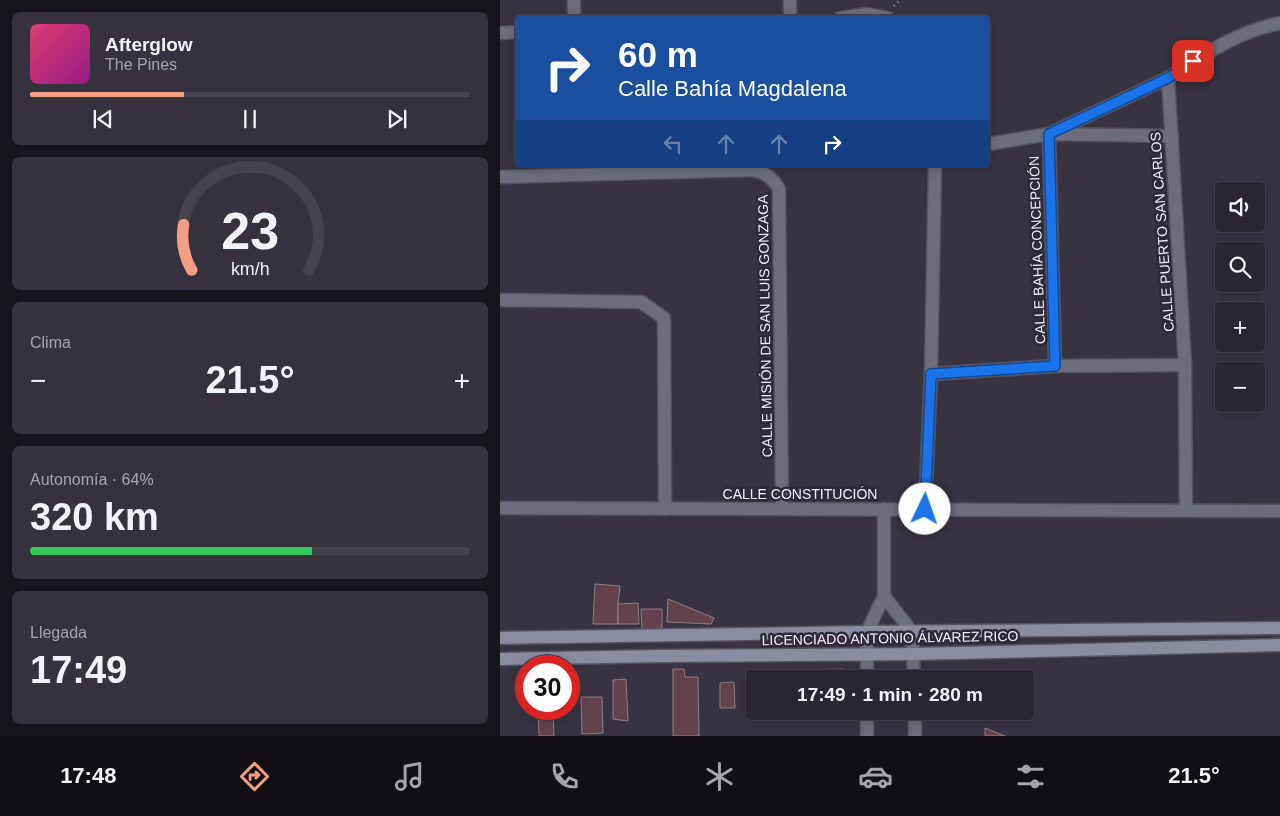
<!DOCTYPE html>
<html lang="es">
<head>
<meta charset="utf-8">
<style>
  :root { --surface:#2a2631; --page:#36323d; --text:#f1f3f6; --muted:#a5a5ab; --line:#46434d; --accent:#f39f84 }
  body { margin:0; font-family:Arial,sans-serif; background:var(--page); color:var(--text); height:100vh; display:flex; flex-direction:column; font-size:19px; white-space:nowrap }
  * { box-sizing:border-box; margin:0 }
  p { font-size:16px; color:var(--muted) }
  .icon { flex:none; width:28px; height:28px; fill:none; stroke:currentColor; stroke-width:2; stroke-linecap:round; stroke-linejoin:round }
  .map { position:relative; flex:1; overflow:hidden }
  .drawer { display:flex; flex-direction:column; gap:12px; padding:12px; background:#17151b; width:500px }
  .drawer>* { flex:none }
  .top-card { position:absolute; left:15px; top:15px; width:475px; height:152px; border-radius:5px; box-shadow:0 2px 12px #0003,0 0 0 1px var(--line); background:#1a4fa0; color:#fff; overflow:hidden }
  .tools { position:absolute; left:715px; top:182px; display:grid; gap:10px }
  .tools a { display:grid; place-items:center; width:50px; height:50px; border-radius:5px; background:var(--surface); box-shadow:0 2px 12px #0003,0 0 0 1px var(--line); font-size:25px }
  .speed { position:absolute; left:15px; top:655px; display:flex; gap:10px; font-size:25px; font-weight:700; text-align:center }
  .speed>* { display:grid; place-content:center; width:65px; height:65px; border-radius:50%; background:var(--surface); box-shadow:0 2px 12px #0003,0 0 0 1px var(--line); line-height:1 }
  .speed .limit { border:8px solid #d22; background:#fff; color:#111 }
  .pin { position:absolute; display:grid; place-items:center; width:42px; height:42px; color:#fff; margin:-21px; border-radius:10px; box-shadow:0 2px 8px #0006 }
  .me { position:absolute; width:55px; margin:-28px; rotate:3deg; stroke-linejoin:round; filter:drop-shadow(0 0 4px #0008) }
  .turn { display:flex; align-items:center; gap:18px; height:105px; padding:0 20px; font-size:22px }
  .turn .icon { width:65px; height:65px; stroke-width:2.5 }
  .turn b { display:block; font-size:35px; line-height:42px }
  .lanes { display:flex; align-items:center; height:48px; padding:0 20px; background:#0003; justify-content:center; gap:25px; direction:ltr }
  .lanes .off { opacity:.35 }
  .big { font-size:38px; font-weight:600; line-height:1.1 }
  .drawer .card { flex:1; display:flex; flex-direction:column; justify-content:center; gap:8px; min-width:0; padding:0 18px; border-radius:8px; background:var(--page) }
  .drawer .dial { align-items:center; gap:0 }
  .dial svg { height:130px; overflow:visible; fill:none; stroke:var(--line); stroke-width:7; stroke-linecap:round; text-anchor:middle }
  .dial text { fill:var(--text); stroke:none }
  .song { display:flex; align-items:center; gap:15px }
  .cover { width:60px; height:60px; border-radius:8px; background:linear-gradient(135deg,hsl(340 70% 55%),hsl(310 70% 35%)) }
  .played { height:5px; border-radius:2px; background:linear-gradient(90deg,var(--accent) 35%,var(--line) 35%) }
  .keys { display:flex; justify-content:space-around; direction:ltr }
  .heat { display:flex; justify-content:space-between; align-items:center; font-size:28px; direction:ltr }
  .charge { height:8px; border-radius:4px; background:linear-gradient(90deg,#34c759 64%,var(--line) 0) }
  .trip { position:absolute; left:246px; top:670px; width:288px; height:50px; border-radius:5px; background:var(--surface); box-shadow:0 2px 12px #0003,0 0 0 1px var(--line); font-weight:600; line-height:50px; text-align:center }
  .tab-bar { display:flex; height:80px; justify-content:space-around; align-items:center; background:#110f14; color:var(--muted) }
  .tab-bar .icon { width:35px; height:35px }
  .tab-bar .on { color:var(--accent) }
  .tab-bar b { font-size:22px; color:var(--text) }
  main { display:flex; flex:1; min-height:0 }
  .map>svg:first-child { display:block }
  .building { fill:#63424d; stroke:#927f85 }
  .lines { fill:none; stroke-linecap:round; stroke-linejoin:round }
  .street-casing { stroke:#56515e; stroke-width:15 }
  .secondary-casing { stroke:#56515e; stroke-width:15 }
  .path { stroke:#97939f; stroke-width:3; stroke-dasharray:1 4; stroke-linecap:butt }
  .street { stroke:#6d6d7c; stroke-width:12 }
  .secondary { stroke:#8b8ca2; stroke-width:12 }
  .route-casing { stroke:#114b97; stroke-width:12 }
  .route { stroke:#1a73e8; stroke-width:9 }
  .labels { text-anchor:middle; dominant-baseline:central; stroke-width:5; stroke-linejoin:round; paint-order:stroke }
  .street-label { font-size:14px; fill:#f3f0f9; stroke:#2d2937 }
</style>
</head>
<body>
<main>
<section class="drawer">
<div class="card">
<div class="song"><i class="cover"></i><div><b>Afterglow</b><p>The Pines</p></div></div>
<div class="played"></div>
<div class="keys"><svg class="icon" aria-label="previous" viewBox="0 0 24 24"><path d="M18 5L8 12l10 7zM5 5v14"/></svg><svg class="icon" aria-label="pause" viewBox="0 0 24 24"><path d="M8 5v14M16 5v14"/></svg><svg class="icon" aria-label="next" viewBox="0 0 24 24"><path d="M6 5l10 7-10 7zM19 5v14"/></svg></div>
</div>
<div class="card dial"><svg viewBox="0 0 100 80">
<path d="M14 69A42 42 0 1 1 86 69"/>
<path d="M14 69A42 42 0 0 1 9 41" stroke="#f39f84"/>
<text x="50" y="56" font-size="32" font-weight="700">23</text>
<text x="50" y="72" font-size="11">km/h</text>
</svg></div>
<div class="card"><p>Clima</p>
<div class="heat"><a>−</a><b class="big">21.5°</b><a>+</a></div>
</div>
<div class="card"><p>Autonomía · 64%</p><b class="big">320 km</b><div class="charge"></div></div>
<div class="card"><p>Llegada</p><b class="big">17:49</b></div>
</section>
<div class="map">
<svg width="780" height="736" viewBox="0 0 780 736">
  <rect width="100%" height="100%" fill="#383341"/>
  <g class="building">
    <path d="M95,584l25,2 -2,18v20h-25z"/>
    <path d="M168,599l46,19 -3,6 -44,-2z"/>
    <path d="M138,603l1,21h-21v-20z"/>
    <path d="M141,609h21v19l-20,1z"/>
    <path d="M173,669h11l1,8h13l1,59h-26z"/>
    <path d="M344,669l1,10h-47l-1,-9z"/>
    <path d="M126,679l2,42 -15,-2v-39z"/>
    <rect x="252" y="681" width="3" height="25"/>
    <path d="M234,682l1,26h-15v-25z"/>
    <path d="M81,697h21l1,36 -21,1z"/>
    <path d="M38,709h15l1,27h-15z"/>
    <path d="M485,728l20,8h-20z"/>
  </g>
  <g class="lines">
    <defs>
      <g id="street">
        <path d="M290,0v18"/>
        <path d="M74,18v-18"/>
        <path d="M340,18l27,-4 21,4"/>
        <path d="M0,33l18,-1"/>
        <path d="M488,144l61,-10 123,2"/>
        <path d="M0,177l252,-7c14,3 20,7 27,19l3,320"/>
        <path d="M0,300l141,2 23,16 1,191"/>
        <path d="M555,366l-6,-232 119,-56"/>
        <path d="M431,374l124,-8 130,-1"/>
        <path d="M0,508l780,3"/>
        <path d="M425,509l6,-135 4,-209"/>
        <path d="M686,510l-1,-145 -17,-287c37,-24 68,-46 112,-55"/>
        <path d="M384,596l28,36 2,47"/>
        <path d="M367,679v-47l17,-36v-87"/>
        <path d="M415,711v25"/>
        <path d="M367,736v-25"/>
      </g>
      <g id="secondary">
        <path d="M0,638l367,-6 413,-4"/>
        <path d="M0,659l162,-3 251,-2 367,-9"/>
      </g>
    </defs>
    <use href="#street" class="street-casing"/>
    <use href="#secondary" class="secondary-casing"/>
    <path class="path" d="M394,6l6,-6"/>
    <use href="#street" class="street"/>
    <use href="#secondary" class="secondary"/>
  </g>
  <g class="lines">
    <defs>
      <path id="route" d="M425,509l6,-135 124,-8 -6,-232 119,-56 25,-17"/>
    </defs>
    <use href="#route" class="route-casing"/>
    <use href="#route" class="route"/>
  </g>
  <g class="labels">
    <g class="street-label">
      <text transform="translate(662 232) rotate(-94)">CALLE PUERTO SAN CARLOS</text>
      <text transform="translate(537 250) rotate(-92)">CALLE BAHÍA CONCEPCIÓN</text>
      <text transform="translate(265 326) rotate(-91)">CALLE MISIÓN DE SAN LUIS GONZAGA</text>
      <text x="300" y="494">CALLE CONSTITUCIÓN</text>
      <text transform="translate(390 638) rotate(-1)">LICENCIADO ANTONIO ÁLVAREZ RICO</text>
    </g>
  </g>
</svg>
<div class="tools">
<a><svg class="icon" aria-label="sound" viewBox="0 0 24 24"><path d="M4 9h4l5-4v14l-5-4H4zM17 9q2 3 0 6"/></svg></a>
<a><svg class="icon" aria-label="search" viewBox="0 0 24 24"><circle cx="10" cy="10" r="6"/><path d="M15 15l6 6"/></svg></a>
<a>+</a>
<a>−</a>
</div>
<div class="speed"><div class="limit">30</div></div>
<div class="pin" style="left:693px;top:61px;background:#d93025"><svg class="icon" aria-label="arrive" viewBox="0 0 24 24"><path d="M6 21V4h12l-3 4 3 4H6"/></svg></div>
<svg class="me" style="left:425px;top:509px" viewBox="-20 -20 40 40"><circle r="19" fill="#fff"/><path d="M0-13L10 11 0 6-10 11z" fill="#1a73e8"/></svg>
<div class="trip">17:49 · 1 min · 280 m</div>
<div class="top-card">
<div class="turn"><svg class="icon" aria-label="right" viewBox="0 0 24 24"><path d="M7 20v-9h11M14 6l5 5-5 5"/></svg><div><b>60 m</b>Calle Bahía Magdalena</div></div>
<div class="lanes"><svg class="icon off" aria-label="left" viewBox="0 0 24 24"><path d="M17 20v-9H6M10 6l-5 5 5 5"/></svg><svg class="icon off" aria-label="ahead" viewBox="0 0 24 24"><path d="M12 20V5M6 11l6-6 6 6"/></svg><svg class="icon off" aria-label="ahead" viewBox="0 0 24 24"><path d="M12 20V5M6 11l6-6 6 6"/></svg><svg class="icon" aria-label="right" viewBox="0 0 24 24"><path d="M7 20v-9h11M14 6l5 5-5 5"/></svg></div>
</div>
</div>
</main>
<nav class="tab-bar">
<b>17:48</b>
<svg class="icon on" aria-label="directions" viewBox="0 0 24 24"><path d="M12 3l9 9-9 9-9-9zM9 14v-3h6M13 9l2 2-2 2"/></svg>
<svg class="icon" aria-label="music" viewBox="0 0 24 24"><path d="M9 18V5l10-2v13"/><circle cx="6" cy="18" r="3"/><circle cx="16" cy="16" r="3"/></svg>
<svg class="icon" aria-label="phone" viewBox="0 0 24 24"><path d="M5 4h4l2 5-3 2q2 4 5 5l2-3 5 2v4C11 20 4 13 5 4z"/></svg>
<svg class="icon" aria-label="climate" viewBox="0 0 24 24"><path d="M12 3v18M4 7l16 10M4 17L20 7"/></svg>
<svg class="icon" aria-label="car" viewBox="0 0 24 24"><path d="M5 17H2v-5l4-1 3-4h7l3 4 3 1v5h-3M9 17h6M6 11h13"/><circle cx="7" cy="17" r="2"/><circle cx="17" cy="17" r="2"/></svg>
<svg class="icon" aria-label="filters" viewBox="0 0 24 24"><path d="M4 7h16M4 17h16"/><circle cx="9" cy="7" r="2"/><circle cx="15" cy="17" r="2"/></svg>
<b>21.5°</b>
</nav>
</body>
</html>
